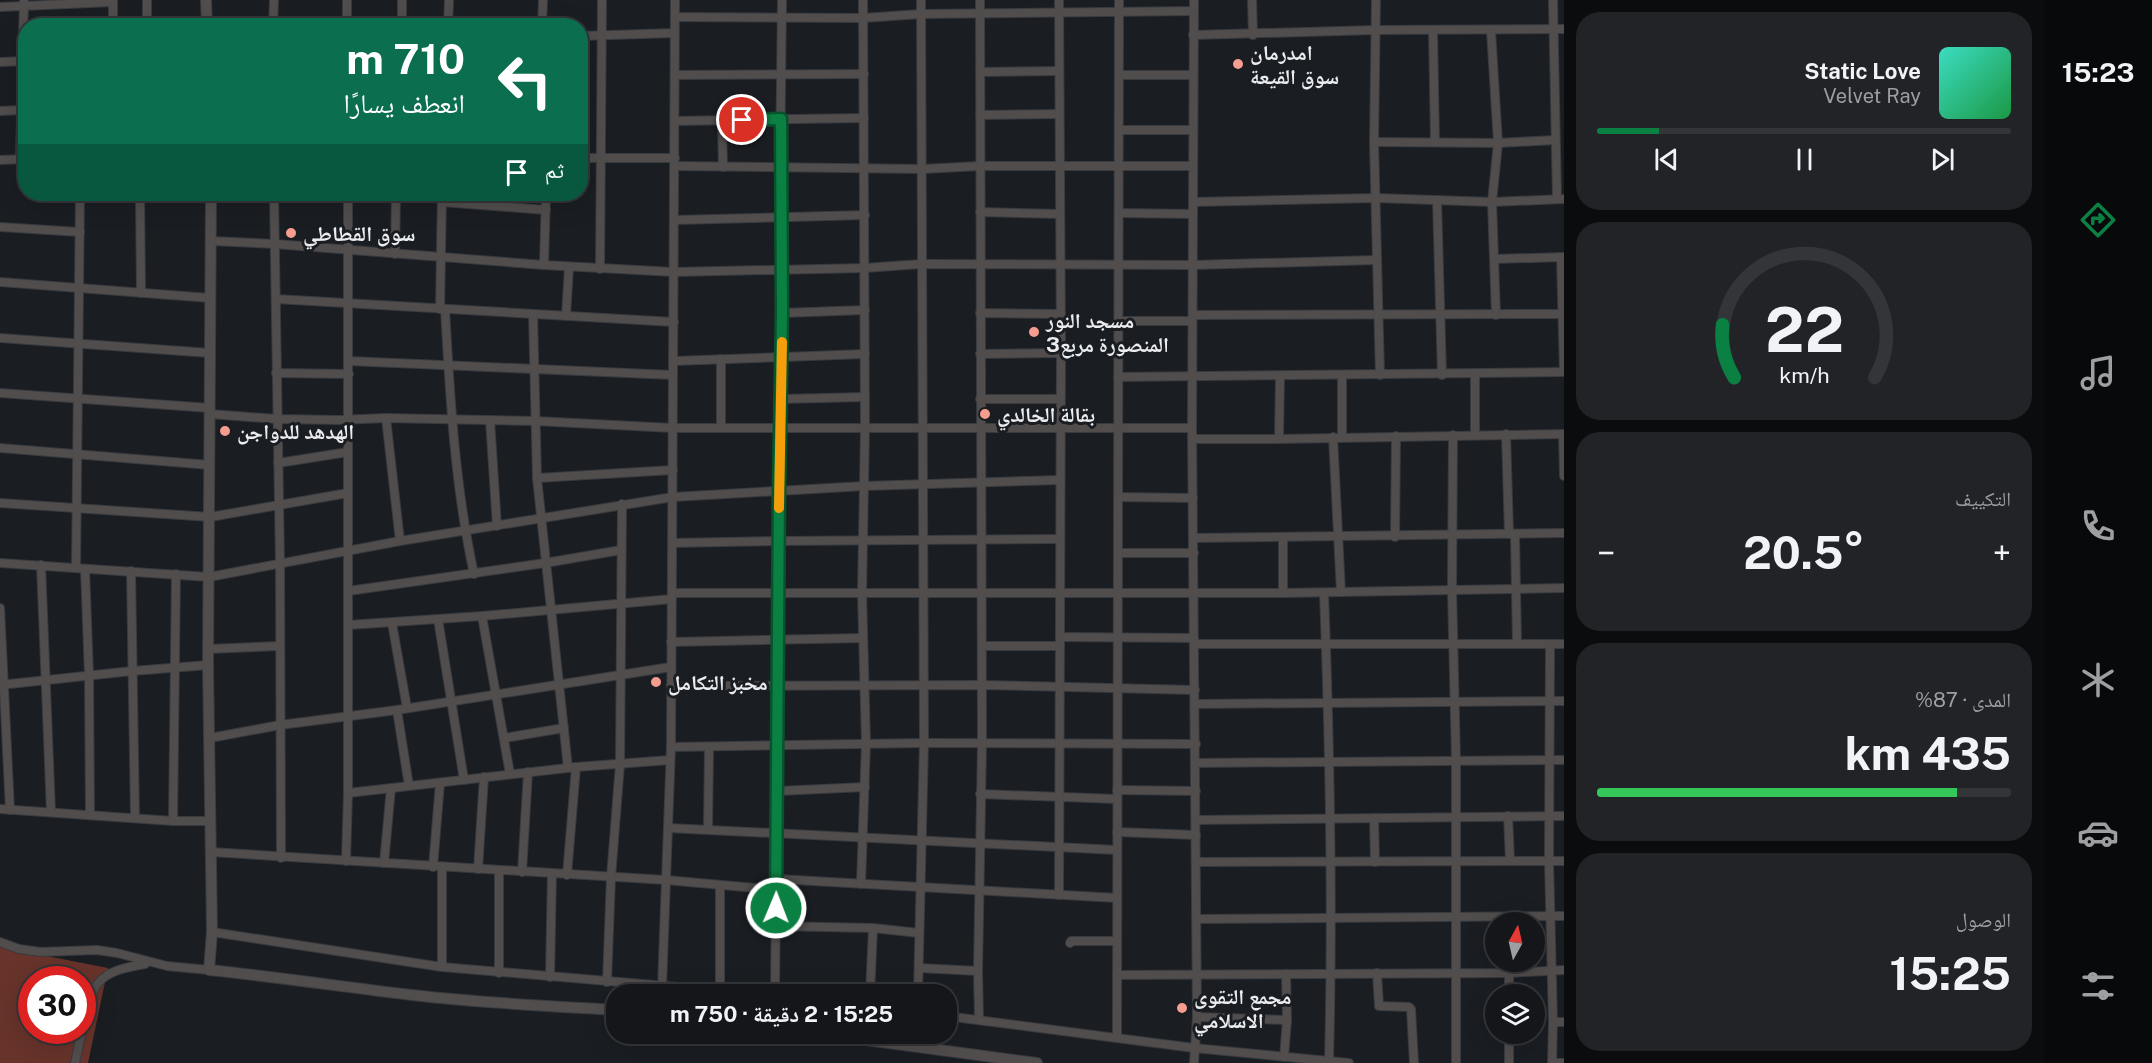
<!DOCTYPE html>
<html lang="ar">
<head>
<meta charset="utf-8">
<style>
  :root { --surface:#14161a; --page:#212327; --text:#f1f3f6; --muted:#9d9fa2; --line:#333539; --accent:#0b8043 }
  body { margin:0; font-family:"Public Sans","Noto Naskh Arabic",sans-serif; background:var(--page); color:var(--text); direction:rtl; height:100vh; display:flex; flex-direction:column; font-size:22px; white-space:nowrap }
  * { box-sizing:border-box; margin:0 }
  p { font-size:20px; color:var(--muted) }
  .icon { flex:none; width:33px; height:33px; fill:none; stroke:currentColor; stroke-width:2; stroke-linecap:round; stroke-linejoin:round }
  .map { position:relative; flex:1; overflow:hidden; direction:ltr }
  .details { display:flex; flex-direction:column; gap:12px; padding:12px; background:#0b0c0e; width:480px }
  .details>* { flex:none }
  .top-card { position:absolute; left:18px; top:18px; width:570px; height:183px; border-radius:24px; box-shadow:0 6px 24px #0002,0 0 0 2px var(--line); direction:rtl; background:#0b6e4f; color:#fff; overflow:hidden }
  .needle { width:39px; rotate:8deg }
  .buttons { position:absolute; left:1485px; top:912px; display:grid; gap:12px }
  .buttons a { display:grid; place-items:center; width:60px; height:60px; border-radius:50%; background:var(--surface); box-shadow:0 6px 24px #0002,0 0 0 2px var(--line); font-size:30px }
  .speed { position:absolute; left:18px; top:966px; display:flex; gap:12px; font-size:30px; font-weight:700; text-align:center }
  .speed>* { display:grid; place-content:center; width:78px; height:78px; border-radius:50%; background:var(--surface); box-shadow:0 6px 24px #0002,0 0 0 2px var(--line); line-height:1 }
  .speed .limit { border:9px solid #d22; background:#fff; color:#111 }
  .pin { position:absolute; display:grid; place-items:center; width:51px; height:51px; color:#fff; margin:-26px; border:3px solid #fff; border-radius:50%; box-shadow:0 2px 6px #0007 }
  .me { position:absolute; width:66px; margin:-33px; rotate:1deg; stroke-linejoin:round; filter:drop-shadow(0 0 4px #0008) }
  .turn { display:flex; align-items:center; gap:21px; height:126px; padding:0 24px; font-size:27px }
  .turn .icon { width:78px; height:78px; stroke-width:2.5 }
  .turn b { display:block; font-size:42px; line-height:51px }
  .then { display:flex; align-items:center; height:57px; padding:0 24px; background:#0003; gap:12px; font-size:22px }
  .big { font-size:45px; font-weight:700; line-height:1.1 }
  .details .widget { flex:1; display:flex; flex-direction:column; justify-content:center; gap:9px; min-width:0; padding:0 21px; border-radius:24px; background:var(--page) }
  .details .dial { align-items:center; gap:0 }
  .dial svg { height:156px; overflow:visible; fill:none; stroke:var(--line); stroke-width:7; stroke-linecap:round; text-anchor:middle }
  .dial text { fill:var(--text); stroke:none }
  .song { display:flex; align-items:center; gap:18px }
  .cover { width:72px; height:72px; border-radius:9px; background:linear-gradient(135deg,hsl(170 70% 55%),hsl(140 70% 35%)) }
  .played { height:6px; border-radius:3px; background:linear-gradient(90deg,var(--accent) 15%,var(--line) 15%) }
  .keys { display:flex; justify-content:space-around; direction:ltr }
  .heat { display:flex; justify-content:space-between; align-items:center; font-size:33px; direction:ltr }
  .charge { height:9px; border-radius:4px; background:linear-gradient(90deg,#34c759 87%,var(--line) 0) }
  .trip { position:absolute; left:606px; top:984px; width:351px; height:60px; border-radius:24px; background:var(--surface); box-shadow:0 6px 24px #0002,0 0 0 2px var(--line); font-weight:700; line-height:60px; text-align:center; direction:rtl }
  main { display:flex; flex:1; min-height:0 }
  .tabs { display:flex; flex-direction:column; width:108px; justify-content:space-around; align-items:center; background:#08090a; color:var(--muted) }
  .tabs .icon { width:42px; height:42px }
  .tabs .on { color:var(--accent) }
  .tabs b { font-size:27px; color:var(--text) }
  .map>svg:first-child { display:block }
  .green { fill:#67332a; fill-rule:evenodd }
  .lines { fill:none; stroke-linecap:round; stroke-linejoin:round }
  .minor-casing { stroke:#373a3f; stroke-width:10 }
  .tertiary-casing { stroke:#373a3f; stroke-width:12 }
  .minor { stroke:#514d4d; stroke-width:8 }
  .tertiary { stroke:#514d4d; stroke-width:10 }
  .route-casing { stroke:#07532c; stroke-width:15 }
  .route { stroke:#0b8043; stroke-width:10 }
  .slow { stroke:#f59e0b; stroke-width:10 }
  .poi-dot { fill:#f59d8e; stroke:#1a1d22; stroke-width:2 }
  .labels { text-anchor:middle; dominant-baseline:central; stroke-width:6; stroke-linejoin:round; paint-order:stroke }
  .poi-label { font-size:21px; font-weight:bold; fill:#eaecf0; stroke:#1a1d22; text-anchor:start }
</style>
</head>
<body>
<main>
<nav class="tabs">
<b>15:23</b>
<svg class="icon on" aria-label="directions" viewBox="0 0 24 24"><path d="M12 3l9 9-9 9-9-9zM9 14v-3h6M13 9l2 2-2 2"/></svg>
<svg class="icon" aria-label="music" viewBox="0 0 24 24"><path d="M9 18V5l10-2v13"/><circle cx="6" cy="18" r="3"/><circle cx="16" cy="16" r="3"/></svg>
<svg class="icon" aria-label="phone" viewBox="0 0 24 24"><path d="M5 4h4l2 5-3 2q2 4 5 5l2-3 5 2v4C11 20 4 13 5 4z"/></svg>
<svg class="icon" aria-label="climate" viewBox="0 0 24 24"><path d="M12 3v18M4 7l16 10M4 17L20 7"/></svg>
<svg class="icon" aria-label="car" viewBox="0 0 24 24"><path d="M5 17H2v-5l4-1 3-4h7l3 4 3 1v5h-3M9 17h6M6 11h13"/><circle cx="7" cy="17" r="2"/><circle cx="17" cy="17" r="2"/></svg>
<svg class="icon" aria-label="filters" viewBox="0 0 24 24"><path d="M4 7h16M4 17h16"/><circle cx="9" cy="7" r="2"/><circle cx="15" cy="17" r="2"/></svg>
</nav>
<section class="details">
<div class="widget">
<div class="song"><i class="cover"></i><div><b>Static Love</b><p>Velvet Ray</p></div></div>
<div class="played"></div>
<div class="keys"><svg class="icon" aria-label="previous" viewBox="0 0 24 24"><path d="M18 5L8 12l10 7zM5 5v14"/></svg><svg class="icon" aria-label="pause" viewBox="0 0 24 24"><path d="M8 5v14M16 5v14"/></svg><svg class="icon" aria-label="next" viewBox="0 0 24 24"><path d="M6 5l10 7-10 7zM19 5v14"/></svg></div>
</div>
<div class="widget dial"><svg viewBox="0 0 100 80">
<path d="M14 69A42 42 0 1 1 86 69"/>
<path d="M14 69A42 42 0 0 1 8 42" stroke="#0b8043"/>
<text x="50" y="56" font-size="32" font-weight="700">22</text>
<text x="50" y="72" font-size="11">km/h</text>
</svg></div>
<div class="widget"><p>التكييف</p>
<div class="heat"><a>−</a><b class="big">20.5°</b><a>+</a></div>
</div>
<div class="widget"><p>المدى · 87%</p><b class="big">435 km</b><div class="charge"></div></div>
<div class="widget"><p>الوصول</p><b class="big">15:25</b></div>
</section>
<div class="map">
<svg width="1564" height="1063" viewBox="0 0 1564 1063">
  <rect width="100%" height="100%" fill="#1a1d22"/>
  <path class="green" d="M0,947l108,21 -20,95h-88zM32,980h50v50h-50z"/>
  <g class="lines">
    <defs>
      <g id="minor">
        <path d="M147,0v26"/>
        <path d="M1194,0l-2,428 5,589 -3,46"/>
        <path d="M1252,0l1,35"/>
        <path d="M1376,0l-2,142 6,233"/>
        <path d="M1553,0l4,199"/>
        <path d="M0,7l113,-5"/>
        <path d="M675,17l188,1 58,-4 273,-3"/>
        <path d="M113,26v-26"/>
        <path d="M273,26l1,-26"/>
        <path d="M347,26v-26"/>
        <path d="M402,26v-26"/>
        <path d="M448,26l1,-26"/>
        <path d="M542,26l1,-26"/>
        <path d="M1433,31l2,110"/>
        <path d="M1491,31l7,112 -6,59 4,113"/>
        <path d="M1193,35l183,-5 188,-1"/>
        <path d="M580,36l94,-3"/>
        <path d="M0,62l26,-1"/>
        <path d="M980,72l79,-1"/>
        <path d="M675,75l189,-1"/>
        <path d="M1119,75h74"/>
        <path d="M0,111l22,-1"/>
        <path d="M980,115l79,-1"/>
        <path d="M675,121l189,-3"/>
        <path d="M722,121l1,46"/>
        <path d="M1119,130h74"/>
        <path d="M1374,142l124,1 57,-3"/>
        <path d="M580,158h95"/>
        <path d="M20,159l4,-159"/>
        <path d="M0,160l24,-1"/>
        <path d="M675,166l247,3 58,-3h213"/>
        <path d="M140,194l1,99"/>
        <path d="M274,194l6,369 1,295"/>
        <path d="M1437,200l5,175"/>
        <path d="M442,202l104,8"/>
        <path d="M1193,202l183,-4 116,4 72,-3"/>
        <path d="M980,212l79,2"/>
        <path d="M1119,213l74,1"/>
        <path d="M675,220l190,-5"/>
        <path d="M0,227l80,5"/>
        <path d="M211,241l64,3 269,21 130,7 191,-4 56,-4 271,1 184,-5"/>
        <path d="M395,254l1,-60"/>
        <path d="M1561,257l3,115"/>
        <path d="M1494,259l70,-2"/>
        <path d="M544,265l2,-71"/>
        <path d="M600,269l2,-269"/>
        <path d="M0,282l210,16"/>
        <path d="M276,299l398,23"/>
        <path d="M440,309l2,-115"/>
        <path d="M445,309c5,89 10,178 29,265"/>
        <path d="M782,313l83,-3"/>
        <path d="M980,313l81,1"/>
        <path d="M533,314l4,164 31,290"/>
        <path d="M1193,315l369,-1"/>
        <path d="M566,316l3,-49"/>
        <path d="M1118,321h74"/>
        <path d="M0,338l210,15"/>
        <path d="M980,354l81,-1"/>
        <path d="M349,361l324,14"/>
        <path d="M674,361l191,-7"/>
        <path d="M276,373l73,1"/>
        <path d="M1118,377l446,-5"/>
        <path d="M0,393l210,15"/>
        <path d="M781,399l84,-2"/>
        <path d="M980,399h80"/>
        <path d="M210,414l67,5 62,1 47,-2 149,3 138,7h519"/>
        <path d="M386,418l14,123"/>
        <path d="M490,420l7,106"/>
        <path d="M721,428v-69"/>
        <path d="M1506,434l3,100"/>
        <path d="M1563,434l1,42"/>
        <path d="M1453,435l-1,155 4,170v303"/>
        <path d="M1475,435v-60"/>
        <path d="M1333,437l8,155"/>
        <path d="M1342,437v-62"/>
        <path d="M1193,439h86l285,-5"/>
        <path d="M1279,439l1,-63"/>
        <path d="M0,448l210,17"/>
        <path d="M278,463l70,-11"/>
        <path d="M537,478l136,-8"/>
        <path d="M1118,497l75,1"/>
        <path d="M0,503l210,14 138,-24"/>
        <path d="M1515,535l2,109"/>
        <path d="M1395,537l1,-101"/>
        <path d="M1193,538l371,-5"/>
        <path d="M672,543l107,-2 281,-2"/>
        <path d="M1118,553h76"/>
        <path d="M0,563l209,14 191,-36 273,-44 191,-11 196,-6"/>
        <path d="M41,565l10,247"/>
        <path d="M76,568l4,-374"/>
        <path d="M85,569l4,106 1,140"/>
        <path d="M131,571l4,247"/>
        <path d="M348,591l197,-28 76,-13"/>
        <path d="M672,593h611l281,-5"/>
        <path d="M1283,593v-55"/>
        <path d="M1324,593c6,156 9,312 5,468"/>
        <path d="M0,608l10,202"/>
        <path d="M482,616l28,158"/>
        <path d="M438,619l26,161"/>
        <path d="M392,623l15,85"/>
        <path d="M348,625l134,-9 190,-17"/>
        <path d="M1060,637l134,1"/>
        <path d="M671,642l192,-4"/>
        <path d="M1194,644h370"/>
        <path d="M1550,644l-1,217 4,161 -1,41"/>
        <path d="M982,646h78"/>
        <path d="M208,649l72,-3"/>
        <path d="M0,685l132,-14 76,-6"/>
        <path d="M671,686l311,-1 213,5"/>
        <path d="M1195,704l369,-3"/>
        <path d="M397,710l12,76"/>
        <path d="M210,738l70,-13 117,-15 274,-43"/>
        <path d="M504,738l60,-10"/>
        <path d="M671,747l253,-4 272,1"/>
        <path d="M1195,763l369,-3"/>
        <path d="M1117,790l79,1"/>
        <path d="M778,791l87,-4"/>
        <path d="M348,793l228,-26 94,-7"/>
        <path d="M980,794l137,5"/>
        <path d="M0,809l173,12h38"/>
        <path d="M1508,816l2,45"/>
        <path d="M1374,818l1,44"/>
        <path d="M1196,820l368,-4"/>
        <path d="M173,821l3,-247"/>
        <path d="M669,828l448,22"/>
        <path d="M708,829l1,-82"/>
        <path d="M1117,832l79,3"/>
        <path d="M211,852l455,28 111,10"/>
        <path d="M346,861l2,-68v-599"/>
        <path d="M1196,862l368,-1"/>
        <path d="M384,863l7,-75"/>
        <path d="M433,867l7,-84"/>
        <path d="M442,867v100"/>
        <path d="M478,869l6,-92"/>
        <path d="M522,872l6,-100"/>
        <path d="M567,875l9,-108"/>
        <path d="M777,879l340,19"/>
        <path d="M861,884l5,-141 -4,-150 3,-164 -2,-429"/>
        <path d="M720,885v107"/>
        <path d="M1059,895l2,-542 -2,-353"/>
        <path d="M1197,919l367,-3"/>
        <path d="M776,926l97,2 46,5"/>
        <path d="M212,932l230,35 318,27"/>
        <path d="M0,942l19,7 22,3 56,-2 20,3 50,13 42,4"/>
        <path d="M1070,943l1,-2h46"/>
        <path d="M919,968l59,3 1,48"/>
        <path d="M978,971l4,-228 -2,-743"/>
        <path d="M499,973v-103"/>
        <path d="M1377,973l2,33 30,1 2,2 3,54"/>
        <path d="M1509,973v21"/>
        <path d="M1117,975l392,-2 55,-3"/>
        <path d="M550,977l2,-104"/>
        <path d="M607,982l4,-105 9,-113 2,-260"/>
        <path d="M662,987l9,-240 4,-747"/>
        <path d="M775,994l7,-681 -2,-145 2,-168"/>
        <path d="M870,994l3,-66"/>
        <path d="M918,994l6,-251 -3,-743"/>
        <path d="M946,1016l248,32 155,15"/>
        <path d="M1197,1017l90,3"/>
        <path d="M1553,1022h11"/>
        <path d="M82,1029c11,-47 14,-57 63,-65"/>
        <path d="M1509,1034v29"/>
        <path d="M1117,1038l2,-1038"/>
        <path d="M1284,1057l3,-37 -1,-46"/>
        <path d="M75,1063l7,-33"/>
        <path d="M1554,1063h10"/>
      </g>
      <g id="tertiary">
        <path d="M206,0l1,26"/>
        <path d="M211,194l-3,471 4,267 -3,38c68,7 135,17 203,25 68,8 136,11 204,15"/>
        <path d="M821,1034l216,29"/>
      </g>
    </defs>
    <use href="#minor" class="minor-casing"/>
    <use href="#tertiary" class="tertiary-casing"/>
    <use href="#minor" class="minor"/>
    <use href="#tertiary" class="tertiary"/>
  </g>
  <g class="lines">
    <defs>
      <path id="route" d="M742,120l39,-1 1,194 -3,178 -3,417"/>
    </defs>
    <use href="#route" class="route-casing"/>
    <use href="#route" class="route"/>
    <path class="slow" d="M779,508l3,-166"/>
  </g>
  <g class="poi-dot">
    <circle cx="1238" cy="64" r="6"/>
    <circle cx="291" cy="233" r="6"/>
    <circle cx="1034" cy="332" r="6"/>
    <circle cx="985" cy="414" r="6"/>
    <circle cx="225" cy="431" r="6"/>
    <circle cx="656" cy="682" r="6"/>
    <circle cx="1182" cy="1008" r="6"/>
  </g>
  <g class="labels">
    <g class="poi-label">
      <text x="1250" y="52">امدرمان<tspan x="1250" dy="24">سوق القيعة</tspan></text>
      <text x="303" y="233">سوق القطاطي</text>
      <text x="1046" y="320">مسجد النور<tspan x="1046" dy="24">المنصورة مربع3</tspan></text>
      <text x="997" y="414">بقالة الخالدي</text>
      <text x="237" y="431">الهدهد للدواجن</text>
      <text x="668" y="682">مخبز التكامل</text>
      <text x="1194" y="996">مجمع التقوى<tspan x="1194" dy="24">الاسلامي</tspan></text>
    </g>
  </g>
</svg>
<div class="buttons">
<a><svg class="needle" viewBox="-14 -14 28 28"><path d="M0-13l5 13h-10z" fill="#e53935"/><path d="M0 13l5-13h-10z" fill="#9d9fa2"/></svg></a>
<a><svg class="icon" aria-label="layers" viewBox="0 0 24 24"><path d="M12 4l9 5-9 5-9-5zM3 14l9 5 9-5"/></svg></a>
</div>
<div class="speed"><div class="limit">30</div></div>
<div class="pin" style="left:742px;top:120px;background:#d93025"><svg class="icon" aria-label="arrive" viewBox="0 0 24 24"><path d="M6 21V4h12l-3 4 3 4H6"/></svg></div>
<svg class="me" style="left:776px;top:908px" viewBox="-20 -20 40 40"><circle r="17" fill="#0b8043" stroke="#fff" stroke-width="3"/><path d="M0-11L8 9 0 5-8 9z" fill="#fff"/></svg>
<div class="trip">15:25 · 2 دقيقة · 750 m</div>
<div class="top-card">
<div class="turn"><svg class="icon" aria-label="left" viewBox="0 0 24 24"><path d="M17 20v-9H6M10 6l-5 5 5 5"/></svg><div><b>710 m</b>انعطف يسارًا</div></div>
<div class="then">ثم<svg class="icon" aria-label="arrive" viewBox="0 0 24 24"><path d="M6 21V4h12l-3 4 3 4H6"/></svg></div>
</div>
</div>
</main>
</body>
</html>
